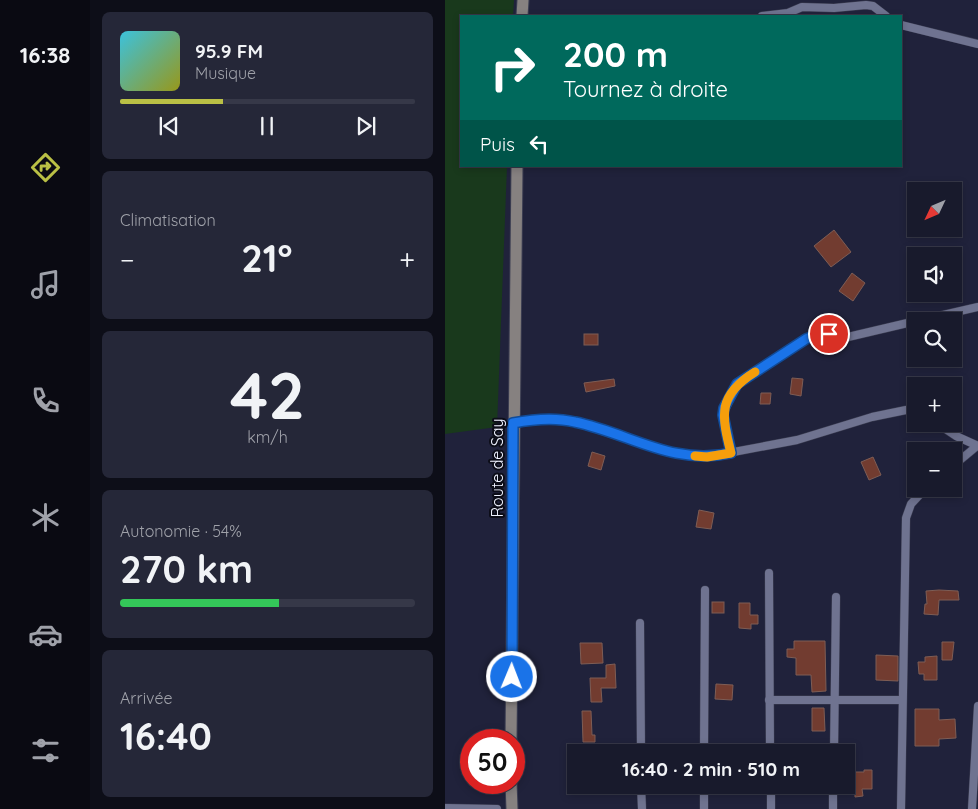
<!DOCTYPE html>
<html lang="fr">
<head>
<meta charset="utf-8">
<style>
  :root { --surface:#181a2c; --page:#252738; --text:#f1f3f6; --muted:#9fa1a9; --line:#363848; --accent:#bac045 }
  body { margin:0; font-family:Quicksand,sans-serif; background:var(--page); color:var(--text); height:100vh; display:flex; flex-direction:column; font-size:19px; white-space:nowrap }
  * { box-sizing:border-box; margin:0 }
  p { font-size:16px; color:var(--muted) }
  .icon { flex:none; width:28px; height:28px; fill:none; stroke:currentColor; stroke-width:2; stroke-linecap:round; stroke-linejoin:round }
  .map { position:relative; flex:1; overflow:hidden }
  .details { display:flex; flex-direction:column; gap:12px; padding:12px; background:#0d0e18; width:355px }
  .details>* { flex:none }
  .hud { position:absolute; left:15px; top:15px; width:442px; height:152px; border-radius:0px; box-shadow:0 2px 8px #0003,0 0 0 1px var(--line); background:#00695c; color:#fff; overflow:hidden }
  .needle { width:32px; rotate:226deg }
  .controls { position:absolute; left:462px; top:182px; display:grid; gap:10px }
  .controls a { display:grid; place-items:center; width:55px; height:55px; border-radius:0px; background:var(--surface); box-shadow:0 2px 8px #0003,0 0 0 1px var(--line); font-size:25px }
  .speed { position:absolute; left:15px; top:729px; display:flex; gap:10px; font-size:25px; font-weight:700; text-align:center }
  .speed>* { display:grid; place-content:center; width:65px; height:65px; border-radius:50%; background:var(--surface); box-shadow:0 2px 8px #0003,0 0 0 1px var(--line); line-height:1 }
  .speed .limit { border:8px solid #d22; background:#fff; color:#111 }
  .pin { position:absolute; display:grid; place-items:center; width:42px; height:42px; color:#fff; margin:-21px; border:2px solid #fff; border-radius:50%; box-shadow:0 1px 5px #0007 }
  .me { position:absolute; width:55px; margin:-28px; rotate:1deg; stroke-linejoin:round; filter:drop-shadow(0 0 4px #0008) }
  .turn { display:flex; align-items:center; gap:18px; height:105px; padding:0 20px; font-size:22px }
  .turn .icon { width:65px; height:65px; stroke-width:2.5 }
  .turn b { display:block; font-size:35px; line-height:42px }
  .then { display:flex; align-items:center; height:48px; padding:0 20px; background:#0003; gap:10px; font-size:19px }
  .big { font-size:38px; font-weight:800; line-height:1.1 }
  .details .tile { flex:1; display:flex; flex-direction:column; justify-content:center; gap:8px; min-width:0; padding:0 18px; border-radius:8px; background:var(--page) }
  .details .dial { align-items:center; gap:0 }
  .dial b { font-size:65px; line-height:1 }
  .song { display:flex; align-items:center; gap:15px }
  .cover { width:60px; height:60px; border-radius:8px; background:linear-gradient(135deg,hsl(190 70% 55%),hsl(60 70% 35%)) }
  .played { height:5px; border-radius:2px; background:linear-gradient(90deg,var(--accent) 35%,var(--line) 35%) }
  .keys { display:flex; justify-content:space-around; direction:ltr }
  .heat { display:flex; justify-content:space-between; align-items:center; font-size:28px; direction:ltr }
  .charge { height:8px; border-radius:4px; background:linear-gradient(90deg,#34c759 54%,var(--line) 0) }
  .trip { position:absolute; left:122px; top:744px; width:288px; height:50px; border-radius:0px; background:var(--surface); box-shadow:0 2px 8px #0003,0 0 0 1px var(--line); font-weight:800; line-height:50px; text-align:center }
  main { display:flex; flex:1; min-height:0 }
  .tabs { display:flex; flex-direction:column; width:90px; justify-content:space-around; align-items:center; background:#0a0a12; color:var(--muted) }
  .tabs .icon { width:35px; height:35px }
  .tabs .current { color:var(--accent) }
  .tabs b { font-size:22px; color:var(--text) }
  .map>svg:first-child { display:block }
  .green { fill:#19391c }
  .building { fill:#723c30; stroke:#7e5d55 }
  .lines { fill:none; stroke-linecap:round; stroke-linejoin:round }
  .street-casing { stroke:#3c3e52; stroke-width:9 }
  .secondary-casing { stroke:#3c3e52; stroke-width:13 }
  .street { stroke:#6f7390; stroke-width:8 }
  .secondary { stroke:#868180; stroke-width:11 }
  .route-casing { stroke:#114b97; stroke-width:12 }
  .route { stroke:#1a73e8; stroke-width:9 }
  .slow { stroke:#f59e0b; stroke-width:9 }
  .labels { text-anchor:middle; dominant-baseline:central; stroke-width:4; stroke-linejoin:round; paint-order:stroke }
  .street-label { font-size:16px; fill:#eff2ff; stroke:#0c0d18 }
</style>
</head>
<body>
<main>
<nav class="tabs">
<b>16:38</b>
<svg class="icon current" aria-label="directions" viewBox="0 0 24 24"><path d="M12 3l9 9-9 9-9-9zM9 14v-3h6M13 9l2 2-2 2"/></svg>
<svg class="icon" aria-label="music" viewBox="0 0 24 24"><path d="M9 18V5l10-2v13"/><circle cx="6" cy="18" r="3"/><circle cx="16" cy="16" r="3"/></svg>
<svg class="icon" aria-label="phone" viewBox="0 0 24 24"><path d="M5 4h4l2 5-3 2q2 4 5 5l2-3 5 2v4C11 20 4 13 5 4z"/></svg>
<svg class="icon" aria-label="climate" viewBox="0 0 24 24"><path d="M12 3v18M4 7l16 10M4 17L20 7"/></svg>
<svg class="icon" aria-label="car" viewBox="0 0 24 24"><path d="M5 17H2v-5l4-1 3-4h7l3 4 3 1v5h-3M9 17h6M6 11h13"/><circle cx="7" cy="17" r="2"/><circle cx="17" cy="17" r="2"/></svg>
<svg class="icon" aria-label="filters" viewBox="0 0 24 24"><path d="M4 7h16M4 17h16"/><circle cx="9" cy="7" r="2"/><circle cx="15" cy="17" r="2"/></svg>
</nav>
<section class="details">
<div class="tile">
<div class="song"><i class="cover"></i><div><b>95.9 FM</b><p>Musique</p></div></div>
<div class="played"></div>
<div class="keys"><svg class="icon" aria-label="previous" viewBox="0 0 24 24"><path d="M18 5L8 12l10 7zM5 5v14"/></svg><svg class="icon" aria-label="pause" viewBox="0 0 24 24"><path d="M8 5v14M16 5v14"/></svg><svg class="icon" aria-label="next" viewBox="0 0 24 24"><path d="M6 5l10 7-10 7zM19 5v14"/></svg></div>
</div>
<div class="tile"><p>Climatisation</p>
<div class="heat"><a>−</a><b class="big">21°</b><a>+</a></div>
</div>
<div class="tile dial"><b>42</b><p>km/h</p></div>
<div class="tile"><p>Autonomie · 54%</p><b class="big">270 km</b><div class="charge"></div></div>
<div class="tile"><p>Arrivée</p><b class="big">16:40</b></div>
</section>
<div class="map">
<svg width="533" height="809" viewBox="0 0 533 809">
  <rect width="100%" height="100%" fill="#20223b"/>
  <path class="green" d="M0,0h69l-1,16h-52v150h46l-10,261 -52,7z"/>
  <g class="building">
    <path d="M471,208v20l-7,2 -1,-21z"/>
    <path d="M389,230l17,22 -20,15 -17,-21z"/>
    <path d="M407,273l13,10 -12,18 -14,-10z"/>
    <rect x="139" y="334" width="14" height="11"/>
    <path d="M347,378l11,1 -2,17 -11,-2z"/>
    <path d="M169,379l1,7 -29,6 -2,-9z"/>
    <path d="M316,393h10l-1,11h-10z"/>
    <path d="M147,452l13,4 -4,14 -13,-4z"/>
    <path d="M428,457l8,18 -12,5 -8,-18z"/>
    <path d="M254,510l15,3 -3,16 -15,-2z"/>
    <path d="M494,590l19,1 1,9h-20l-1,15 -14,-1 1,-10h2l-1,-13z"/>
    <rect x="267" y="602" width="12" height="11"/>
    <path d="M294,603h11v12h8v9h-7v5l-12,-1z"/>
    <path d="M349,641h31l1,50 -14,1 -1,-17h-15v-17l-9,-1v-8h7z"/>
    <path d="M497,642h12l-2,18h-10z"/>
    <path d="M135,643h22l1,20 -22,1z"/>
    <path d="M431,655l22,1v25l-22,-1z"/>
    <path d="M492,656v24h-13v-6h-5l-1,-12h7v-5z"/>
    <path d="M170,664l1,24h-15l1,14h-11l-1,-24h16v-13z"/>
    <path d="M271,684l17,1 -1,15 -17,-1z"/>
    <path d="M367,708h12l1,23h-13z"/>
    <path d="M470,709h24v11l16,-1 1,19 -17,1v7h-24z"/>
    <path d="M137,711h9l1,24h3v7h-12z"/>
    <path d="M419,770h8v19h-10l1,7 -8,1v-6h-3v-19h12z"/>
  </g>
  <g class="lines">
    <defs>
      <g id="street">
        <path d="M317,16l26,-3 14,-6 32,1 32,-3 7,1 13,10"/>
        <path d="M456,25l77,19"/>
        <path d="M472,321l61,-14"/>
        <path d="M68,423l37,-4 25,3 89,29 43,6 90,-17 75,-23 34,-7 10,1"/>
        <path d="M493,424l18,12 22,10"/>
        <path d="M286,453l-8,-38 12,-28 5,-6 76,-47 7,-2 25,5 68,-16"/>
        <path d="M509,465l23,-19"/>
        <path d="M324,573l1,179"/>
        <path d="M195,623l1,129"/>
        <path d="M324,700h133"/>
        <path d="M259,752l1,-162"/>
        <path d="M389,752l2,-155"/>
        <path d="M196,785l1,24"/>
        <path d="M326,785v24"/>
        <path d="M0,808l52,1"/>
        <path d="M259,809v-24"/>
        <path d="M388,809v-24"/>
        <path d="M456,809l5,-291 5,-14 14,-15"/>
        <path d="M527,809l6,-103"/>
      </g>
      <g id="secondary">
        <path d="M77,16l1,-16"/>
        <path d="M66,740l6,-574"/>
        <path d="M66,782l1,27"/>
      </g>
    </defs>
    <use href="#street" class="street-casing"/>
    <use href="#secondary" class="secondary-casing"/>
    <use href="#street" class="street"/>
    <use href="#secondary" class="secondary"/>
  </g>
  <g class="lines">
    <defs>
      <path id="route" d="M67,677l1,-254c21,-4 41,-6 62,-1 54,11 97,44 156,31l-8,-38 1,-7 13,-24 69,-45 17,-7 6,2"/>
    </defs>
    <use href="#route" class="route-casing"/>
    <use href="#route" class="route"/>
    <path class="slow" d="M250,456l12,1 24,-4c-10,-39 -13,-58 24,-81"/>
  </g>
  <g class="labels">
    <g class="street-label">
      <text transform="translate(52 468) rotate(-90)">Route de Say</text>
    </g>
  </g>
</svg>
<div class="controls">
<a><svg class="needle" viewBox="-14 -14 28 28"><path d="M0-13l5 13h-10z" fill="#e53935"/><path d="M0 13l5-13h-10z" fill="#9fa1a9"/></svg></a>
<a><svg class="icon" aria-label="sound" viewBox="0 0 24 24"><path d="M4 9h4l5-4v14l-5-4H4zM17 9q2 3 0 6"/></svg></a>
<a><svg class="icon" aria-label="search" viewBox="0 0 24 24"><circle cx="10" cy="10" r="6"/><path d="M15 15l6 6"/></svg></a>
<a>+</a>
<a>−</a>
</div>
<div class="speed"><div class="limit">50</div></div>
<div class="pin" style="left:384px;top:334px;background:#d93025"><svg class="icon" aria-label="arrive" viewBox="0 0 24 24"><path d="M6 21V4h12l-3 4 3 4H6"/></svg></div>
<svg class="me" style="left:67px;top:677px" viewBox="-20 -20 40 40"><circle r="17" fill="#1a73e8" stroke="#fff" stroke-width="3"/><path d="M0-11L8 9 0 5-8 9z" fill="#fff"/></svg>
<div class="trip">16:40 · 2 min · 510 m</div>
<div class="hud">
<div class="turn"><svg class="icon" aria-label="right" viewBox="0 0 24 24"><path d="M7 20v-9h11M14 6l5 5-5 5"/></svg><div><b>200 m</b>Tournez à droite</div></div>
<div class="then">Puis<svg class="icon" aria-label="left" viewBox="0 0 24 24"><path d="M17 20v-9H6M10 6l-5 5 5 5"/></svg></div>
</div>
</div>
</main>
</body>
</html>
